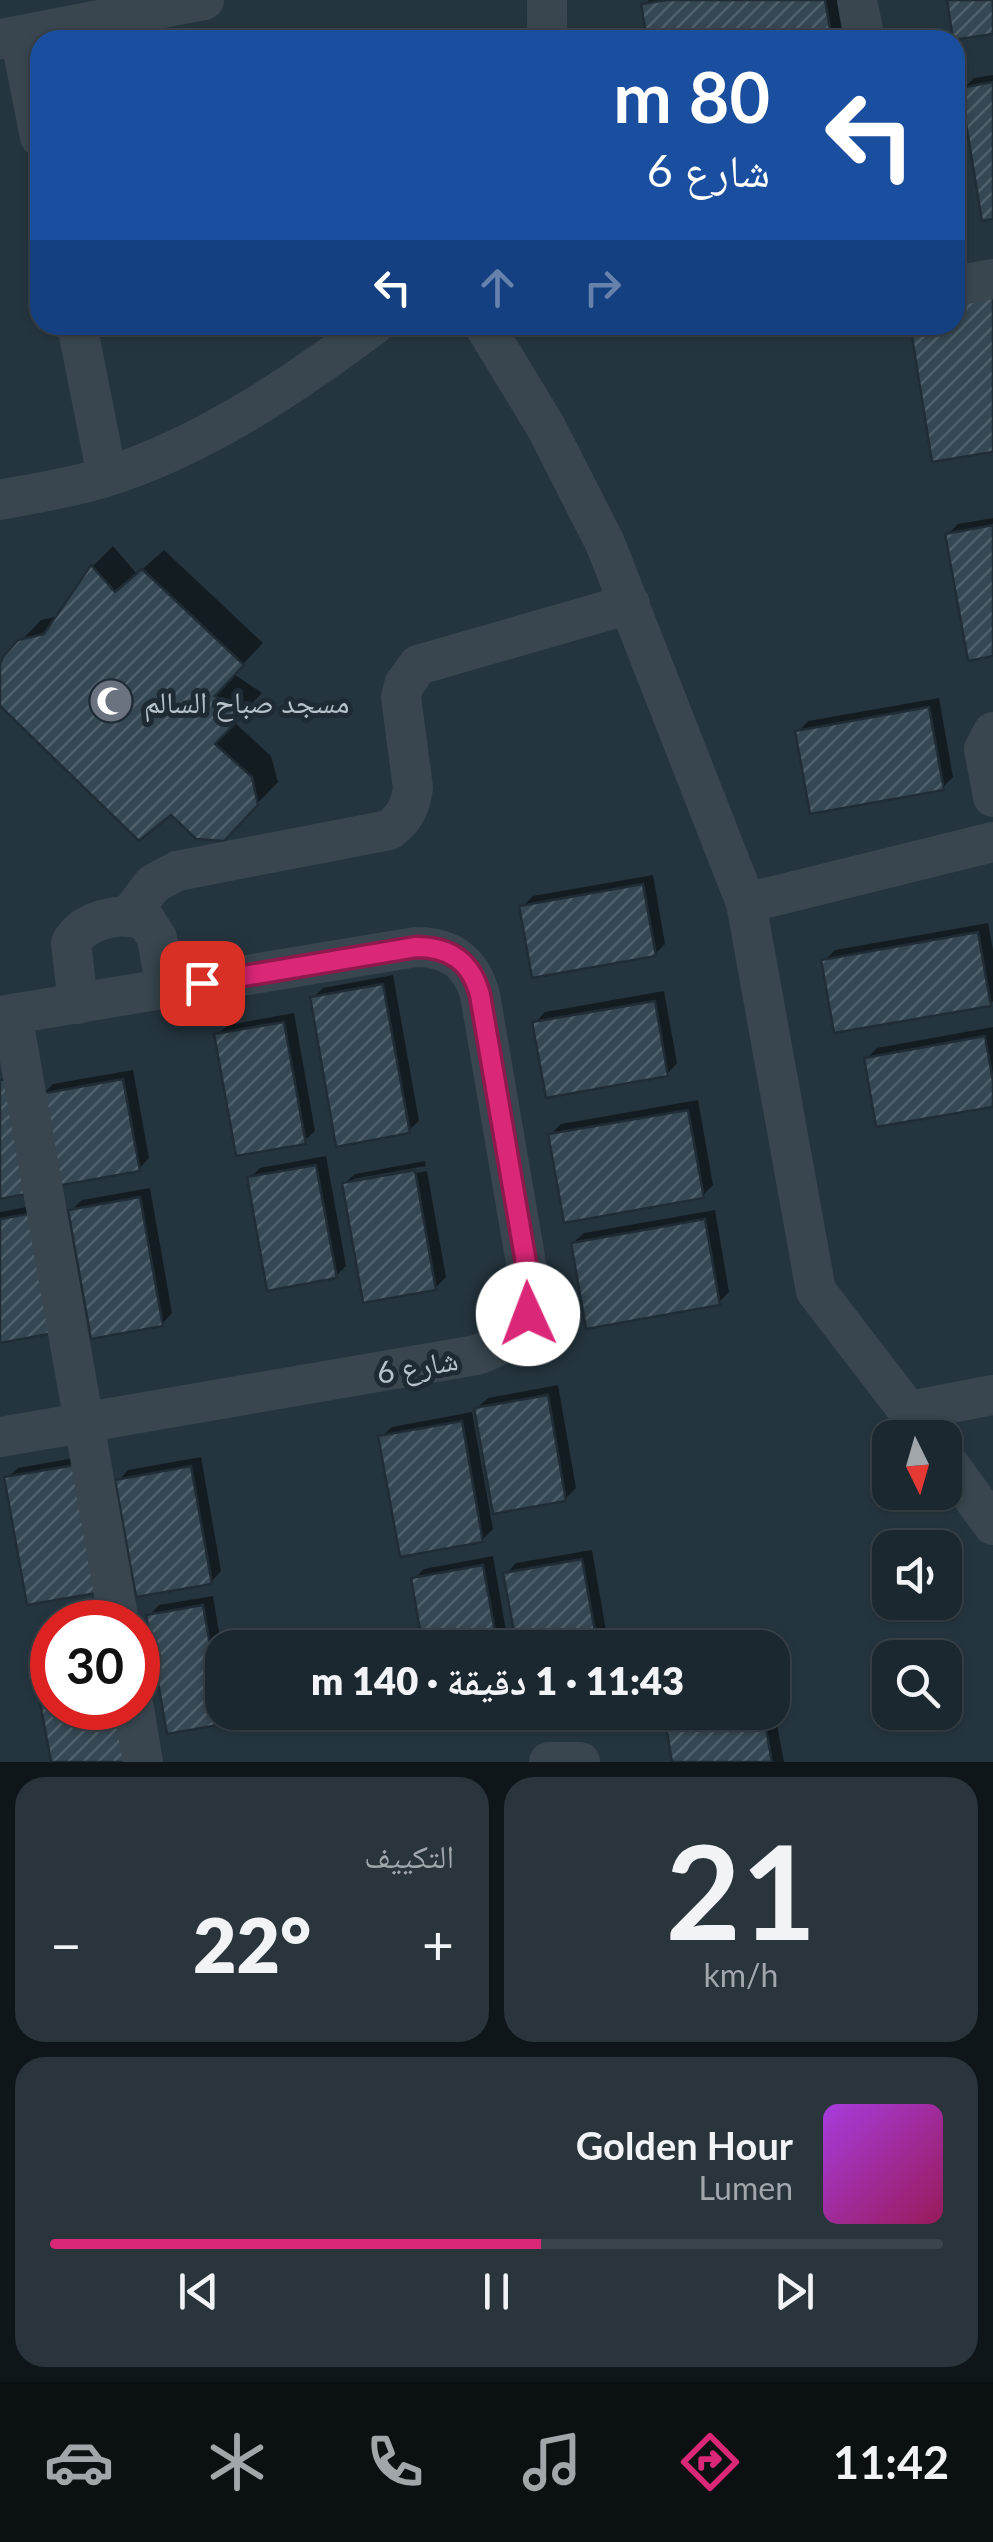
<!DOCTYPE html>
<html lang="ar">
<head>
<meta charset="utf-8">
<style>
  :root { --surface:#1c282f; --page:#29343b; --text:#f1f3f6; --muted:#a0a6aa; --line:#3a444b; --accent:#db2777 }
  body { margin:0; font-family:Lato,"Noto Naskh Arabic",sans-serif; background:var(--page); color:var(--text); direction:rtl; height:100vh; display:flex; flex-direction:column; font-size:38px; white-space:nowrap }
  * { box-sizing:border-box; margin:0 }
  p { font-size:32px; color:var(--muted) }
  .icon { flex:none; width:55px; height:55px; fill:none; stroke:currentColor; stroke-width:2; stroke-linecap:round; stroke-linejoin:round }
  .map { position:relative; height:1762px; overflow:hidden; direction:ltr }
  .drawer { display:flex; flex-direction:column; gap:15px; padding:15px; background:#0f161a; flex:1 }
  .drawer>* { flex:none }
  .guide { position:absolute; left:30px; top:30px; width:935px; height:305px; border-radius:30px; box-shadow:0 2px 8px #0004,0 0 0 2px var(--line); direction:rtl; background:#1a4fa0; color:#fff; overflow:hidden }
  .needle { width:65px; rotate:175deg }
  .tools { position:absolute; left:872px; top:1420px; display:grid; gap:20px }
  .tools a { display:grid; place-items:center; width:90px; height:90px; border-radius:20px; background:var(--surface); box-shadow:0 2px 8px #0004,0 0 0 2px var(--line); font-size:50px }
  .speed { position:absolute; left:30px; top:1600px; display:flex; gap:20px; font-size:50px; font-weight:700; text-align:center }
  .speed>* { display:grid; place-content:center; width:130px; height:130px; border-radius:50%; background:var(--surface); box-shadow:0 2px 8px #0004,0 0 0 2px var(--line); line-height:1 }
  .speed .limit { border:15px solid #d22; background:#fff; color:#111 }
  .pin { position:absolute; display:grid; place-items:center; width:85px; height:85px; color:#fff; margin:-42px; border-radius:20px; box-shadow:0 5px 15px #0006 }
  .me { position:absolute; width:110px; margin:-55px; rotate:358deg; stroke-linejoin:round; filter:drop-shadow(0 0 8px #0008) }
  .turn { display:flex; align-items:center; gap:35px; height:210px; padding:0 30px; font-size:45px }
  .turn .icon { width:130px; height:130px; stroke-width:2.5 }
  .turn b { display:block; font-size:70px; line-height:85px }
  .lanes { display:flex; align-items:center; height:95px; padding:0 30px; background:#0003; justify-content:center; gap:50px; direction:ltr }
  .lanes .off { opacity:.35 }
  .big { font-size:75px; font-weight:800; line-height:1.1 }
  .drawer .widget { flex:1; display:flex; flex-direction:column; justify-content:center; gap:15px; min-width:0; padding:0 35px; border-radius:30px; background:var(--page) }
  .drawer .dial { align-items:center; gap:0 }
  .dial b { font-size:130px; line-height:1 }
  .song { display:flex; align-items:center; gap:30px }
  .cover { width:120px; height:120px; border-radius:15px; background:linear-gradient(135deg,hsl(280 70% 55%),hsl(330 70% 35%)) }
  .played { height:10px; border-radius:5px; background:linear-gradient(90deg,var(--accent) 55%,var(--line) 55%) }
  .keys { display:flex; justify-content:space-around; direction:ltr }
  .heat { display:flex; justify-content:space-between; align-items:center; font-size:55px; direction:ltr }
  .drawer .tiles { flex:1; display:grid; gap:15px; grid-template-columns:1fr 1fr }
  .widget:last-child { grid-column:span 2 }
  .trip { position:absolute; left:205px; top:1630px; width:585px; height:100px; border-radius:30px; background:var(--surface); box-shadow:0 2px 8px #0004,0 0 0 2px var(--line); font-weight:800; line-height:100px; text-align:center; direction:rtl }
  .dock { display:flex; height:160px; justify-content:space-around; align-items:center; background:#0b1013; color:var(--muted) }
  .dock .icon { width:70px; height:70px }
  .dock .selected { color:var(--accent) }
  .dock b { font-size:45px; color:var(--text) }
  .map>svg:first-child { display:block }
  .shadow { fill:#0007 }
  .building { fill:url(#building-hatch); stroke:#202d36; stroke-width:2.5 }
  .lines { fill:none; stroke-linecap:round; stroke-linejoin:round }
  .minor { stroke:#39464f; stroke-width:40 }
  .route-casing { stroke:#8e194d; stroke-width:25 }
  .route { stroke:#db2777; stroke-width:18 }
  .labels { text-anchor:middle; dominant-baseline:central; stroke-width:10; stroke-linejoin:round; paint-order:stroke }
  .poi-label { font-size:30px; fill:#b6c1c9; stroke:#1e2b34; text-anchor:start }
  .street-label { font-size:30px; fill:#b6c1c9; stroke:#1e2b34 }
</style>
</head>
<body>
<div class="map">
<svg width="993" height="1762" viewBox="0 0 993 1762">
  <defs>
    <pattern id="building-hatch" width="6" height="6" patternUnits="userSpaceOnUse" patternTransform="scale(2.5)"><rect width="6" height="6" fill="#354753"/><path d="M-1 1l2-2M0 6l6-6M5 7l2-2" fill="none" stroke="#50606a"/></pattern>
  </defs>
  <rect width="100%" height="100%" fill="#25353f"/>
  <g class="shadow">
    <path d="M649,0h188l6,40h-194l-5,-35z"/>
    <path d="M993,75v142l-30,-128 11,-11z"/>
    <path d="M993,518v136l-45,-120 10,-10z"/>
    <path d="M113,546l24,28 27,-24 99,93 -29,31 28,19 -28,29 37,34 7,26 -55,57 -52,-27 -171,-109v-33l20,-28 21,-22 18,-4 34,-50z"/>
    <path d="M939,698l14,79 -11,11 -144,-56 10,-11z"/>
    <path d="M653,875l12,69 -10,10 -133,-47 11,-11z"/>
    <path d="M988,923l5,27v51l-3,3 -166,-43 11,-11z"/>
    <path d="M393,975l26,146 -11,10 -95,-133 10,-10z"/>
    <path d="M664,991l13,72 -10,11 -132,-51 10,-11z"/>
    <path d="M294,1013l21,118 -11,10 -87,-106 11,-10z"/>
    <path d="M993,1027v77l-127,-45 11,-11z"/>
    <path d="M133,1070l16,88 -10,11 -96,-75 10,-10z"/>
    <path d="M698,1100l15,85 -11,11 -152,-61 11,-11z"/>
    <path d="M326,1156l20,110 -10,10 -86,-98 10,-10z"/>
    <path d="M425,1161l1,5 -73,13v5l74,-13 19,106 -11,11 -91,-104 11,-10z"/>
    <path d="M150,1188l22,125 -10,11 -91,-113 11,-11z"/>
    <path d="M43,1204l-43,136v-128z"/>
    <path d="M715,1210l14,82 -10,10 -146,-59 11,-10z"/>
    <path d="M558,1385l18,103 -11,11 -88,-91 11,-10z"/>
    <path d="M472,1412l21,117 -11,11 -101,-103 11,-10z"/>
    <path d="M85,1456l22,124 -100,-102 11,-10z"/>
    <path d="M201,1457l20,114 -10,11 -93,-101 10,-11z"/>
    <path d="M592,1550l17,98h-90l-13,-74 10,-11z"/>
    <path d="M493,1556l16,92h-83l-12,-69 10,-10z"/>
    <path d="M213,1596l9,54v62h10l-9,10 -74,-106 10,-11z"/>
    <path d="M52,1642v66h78l-77,54 -19,-108 11,-10z"/>
    <path d="M772,1698l12,64h-109l-9,-46 4,-4h102z"/>
  </g>
  <g class="building">
    <path d="M667,0h158l7,40h-185l-6,-36z"/>
    <path d="M947,0h46v34l-40,6z"/>
    <path d="M993,82v137l-11,2 -22,-133z"/>
    <path d="M993,297v155l-61,10 -22,-137h45v-21z"/>
    <path d="M993,525v131l-25,5 -23,-127z"/>
    <path d="M91,565l24,27 27,-23 102,96 -29,31 28,19 -28,29 37,33 6,28 -34,36 -28,-2 -25,-24 -32,26 -139,-135v-42l3,-7 15,-17 26,-6z"/>
    <path d="M929,707l15,83 -134,24 -15,-83z"/>
    <path d="M643,884l13,72 -124,22 -13,-72z"/>
    <path d="M978,932l13,74 -157,27 -13,-73z"/>
    <path d="M383,984l27,149 -74,14 -26,-150z"/>
    <path d="M655,1001l13,75 -122,22 -14,-76z"/>
    <path d="M284,1022l22,122 -70,12 -22,-122z"/>
    <path d="M985,1036l8,45v26l-117,20 -12,-69z"/>
    <path d="M6,1079l20,115 -26,5v-119z"/>
    <path d="M123,1079l17,92 -83,15 -17,-92z"/>
    <path d="M688,1110l16,88 -140,25 -16,-89z"/>
    <path d="M316,1165l21,113 -70,13 -20,-114z"/>
    <path d="M415,1170l21,120 -73,13 -21,-120z"/>
    <path d="M140,1197l23,129 -72,13 -23,-129z"/>
    <path d="M33,1213l21,120 -54,10v-124z"/>
    <path d="M705,1219l15,86 -134,24 -15,-86z"/>
    <path d="M548,1395l18,106 -73,13 -19,-106z"/>
    <path d="M462,1421l21,121 -83,15 -22,-121z"/>
    <path d="M75,1465l22,128 -70,12 -23,-128z"/>
    <path d="M191,1466l21,118 -76,13 -21,-117z"/>
    <path d="M582,1559l16,89h-81l-14,-75z"/>
    <path d="M483,1565l15,83h-75l-12,-70z"/>
    <path d="M203,1605l21,119 -57,10 -21,-119z"/>
    <path d="M52,1650v58h66l10,54h-77l-20,-108z"/>
    <path d="M680,1712h83l9,50h-100l-8,-47z"/>
  </g>
  <g class="lines">
    <g class="minor">
      <path d="M547,0v40"/>
      <path d="M857,0l8,40"/>
      <path d="M20,36l20,101"/>
      <path d="M0,39l204,-39"/>
      <path d="M955,283l5,2 33,-6"/>
      <path d="M77,325l30,151"/>
      <path d="M484,325l62,102 59,116 141,360 70,388 113,147"/>
      <path d="M0,500c35,-7 71,-12 106,-23 98,-31 186,-91 268,-152"/>
      <path d="M993,732l-9,17 9,48"/>
      <path d="M746,903l247,-61"/>
      <path d="M128,917l25,-33 24,-13 212,-41c15,-11 21,-22 24,-42l-12,-91 3,-12 14,-20 212,-61"/>
      <path d="M78,1004l-7,-61c13,-24 51,-32 75,-22l11,17 9,51"/>
      <path d="M12,1014l107,608"/>
      <path d="M0,1016l416,-69c34,0 55,15 64,48l51,297c-6,36 -21,52 -55,63l-476,82"/>
      <path d="M910,1411l83,-16"/>
      <path d="M945,1459l48,66"/>
      <path d="M134,1708l9,54"/>
      <path d="M549,1762h31"/>
    </g>
  </g>
  <g class="lines">
    <defs>
      <path id="route" d="M202,983l214,-36c34,0 55,14 64,48l51,297 -3,22"/>
    </defs>
    <use href="#route" class="route-casing"/>
    <use href="#route" class="route"/>
  </g>
  <defs>
    <symbol id="mosque-disc" viewBox="-11 -11 22 22"><circle r="9.5" fill="#6b7280" stroke="#1e2b34"/><path d="M3.5-4.9A6 6 0 1 0 3.5 4.9A5 5 0 1 1 3.5-4.9Z" fill="#fff"/></symbol>
  </defs>
  <g fill-rule="evenodd">
    <use href="#mosque-disc" x="86" y="676" width="50" height="50"/>
  </g>
  <g class="labels">
    <g class="poi-label">
      <text x="144" y="701">مسجد صباح السالم</text>
    </g>
    <g class="street-label">
      <text transform="translate(417 1365) rotate(-10)">شارع 6</text>
    </g>
  </g>
</svg>
<div class="tools">
<a><svg class="needle" viewBox="-14 -14 28 28"><path d="M0-13l5 13h-10z" fill="#e53935"/><path d="M0 13l5-13h-10z" fill="#a0a6aa"/></svg></a>
<a><svg class="icon" aria-label="sound" viewBox="0 0 24 24"><path d="M4 9h4l5-4v14l-5-4H4zM17 9q2 3 0 6"/></svg></a>
<a><svg class="icon" aria-label="search" viewBox="0 0 24 24"><circle cx="10" cy="10" r="6"/><path d="M15 15l6 6"/></svg></a>
</div>
<div class="speed"><div class="limit">30</div></div>
<div class="pin" style="left:202px;top:983px;background:#d93025"><svg class="icon" aria-label="arrive" viewBox="0 0 24 24"><path d="M6 21V4h12l-3 4 3 4H6"/></svg></div>
<svg class="me" style="left:528px;top:1314px" viewBox="-20 -20 40 40"><circle r="19" fill="#fff"/><path d="M0-13L10 11 0 6-10 11z" fill="#db2777"/></svg>
<div class="trip">11:43 · 1 دقيقة · 140 m</div>
<div class="guide">
<div class="turn"><svg class="icon" aria-label="left" viewBox="0 0 24 24"><path d="M17 20v-9H6M10 6l-5 5 5 5"/></svg><div><b>80 m</b>شارع 6</div></div>
<div class="lanes"><svg class="icon" aria-label="left" viewBox="0 0 24 24"><path d="M17 20v-9H6M10 6l-5 5 5 5"/></svg><svg class="icon off" aria-label="ahead" viewBox="0 0 24 24"><path d="M12 20V5M6 11l6-6 6 6"/></svg><svg class="icon off" aria-label="right" viewBox="0 0 24 24"><path d="M7 20v-9h11M14 6l5 5-5 5"/></svg></div>
</div>
</div>
<section class="drawer">
<div class="tiles">
<div class="widget dial"><b>21</b><p>km/h</p></div>
<div class="widget"><p>التكييف</p>
<div class="heat"><a>−</a><b class="big">22°</b><a>+</a></div>
</div>
<div class="widget">
<div class="song"><i class="cover"></i><div><b>Golden Hour</b><p>Lumen</p></div></div>
<div class="played"></div>
<div class="keys"><svg class="icon" aria-label="previous" viewBox="0 0 24 24"><path d="M18 5L8 12l10 7zM5 5v14"/></svg><svg class="icon" aria-label="pause" viewBox="0 0 24 24"><path d="M8 5v14M16 5v14"/></svg><svg class="icon" aria-label="next" viewBox="0 0 24 24"><path d="M6 5l10 7-10 7zM19 5v14"/></svg></div>
</div>
</div>
</section>
<nav class="dock">
<b>11:42</b>
<svg class="icon selected" aria-label="directions" viewBox="0 0 24 24"><path d="M12 3l9 9-9 9-9-9zM9 14v-3h6M13 9l2 2-2 2"/></svg>
<svg class="icon" aria-label="music" viewBox="0 0 24 24"><path d="M9 18V5l10-2v13"/><circle cx="6" cy="18" r="3"/><circle cx="16" cy="16" r="3"/></svg>
<svg class="icon" aria-label="phone" viewBox="0 0 24 24"><path d="M5 4h4l2 5-3 2q2 4 5 5l2-3 5 2v4C11 20 4 13 5 4z"/></svg>
<svg class="icon" aria-label="climate" viewBox="0 0 24 24"><path d="M12 3v18M4 7l16 10M4 17L20 7"/></svg>
<svg class="icon" aria-label="car" viewBox="0 0 24 24"><path d="M5 17H2v-5l4-1 3-4h7l3 4 3 1v5h-3M9 17h6M6 11h13"/><circle cx="7" cy="17" r="2"/><circle cx="17" cy="17" r="2"/></svg>
</nav>
</body>
</html>
